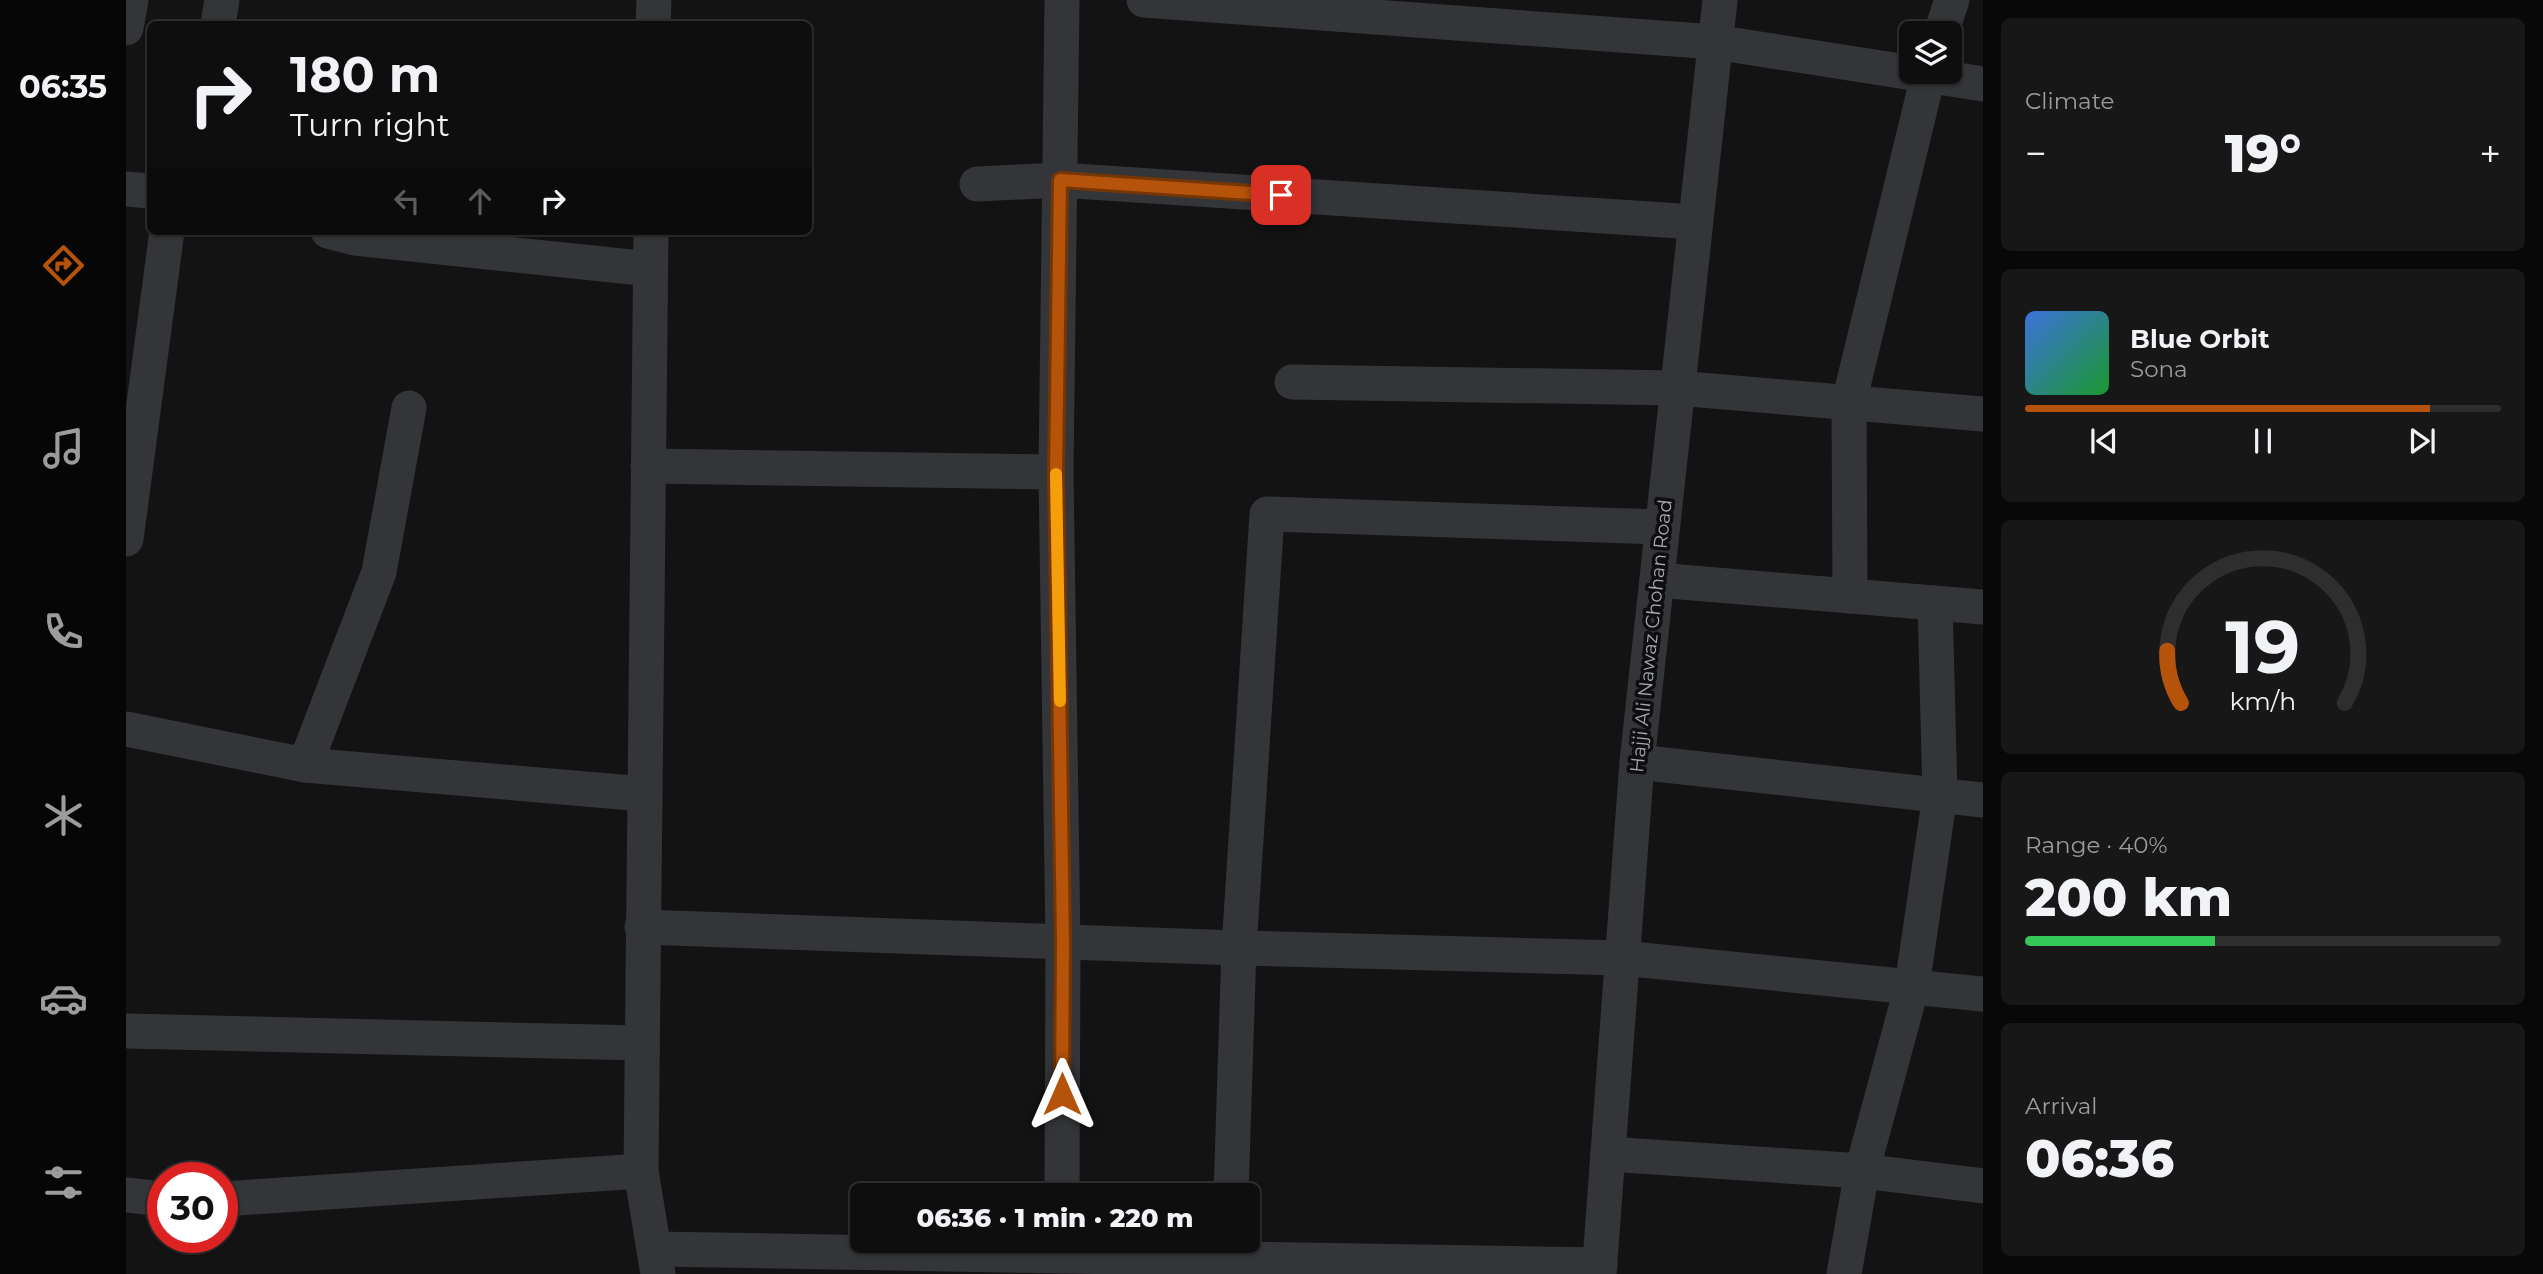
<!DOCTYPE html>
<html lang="en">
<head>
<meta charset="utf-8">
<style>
  :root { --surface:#0e0e0f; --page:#171718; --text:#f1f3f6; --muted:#9b9c9e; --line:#2e2e2f; --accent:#b45309 }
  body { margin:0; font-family:Montserrat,sans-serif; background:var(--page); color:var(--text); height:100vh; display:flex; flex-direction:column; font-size:26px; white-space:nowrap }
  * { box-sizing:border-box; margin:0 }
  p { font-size:23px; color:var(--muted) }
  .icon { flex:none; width:38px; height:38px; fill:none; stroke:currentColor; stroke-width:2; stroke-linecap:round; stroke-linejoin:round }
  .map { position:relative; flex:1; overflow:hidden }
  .details { display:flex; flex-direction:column; gap:18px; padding:18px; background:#080808; width:560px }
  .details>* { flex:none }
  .guide { position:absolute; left:21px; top:21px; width:665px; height:214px; border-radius:10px; box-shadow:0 2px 5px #0004,0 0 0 2px var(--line); background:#0e0e0f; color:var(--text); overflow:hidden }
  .tools { position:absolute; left:1773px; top:21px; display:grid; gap:14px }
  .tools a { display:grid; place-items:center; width:63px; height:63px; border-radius:10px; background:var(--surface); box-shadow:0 2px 5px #0004,0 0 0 2px var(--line); font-size:35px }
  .speed { position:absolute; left:21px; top:1162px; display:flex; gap:14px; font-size:35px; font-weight:700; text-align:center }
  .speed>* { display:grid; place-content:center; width:91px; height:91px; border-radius:50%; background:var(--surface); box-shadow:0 2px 5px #0004,0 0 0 2px var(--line); line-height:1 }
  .speed .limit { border:10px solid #d22; background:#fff; color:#111 }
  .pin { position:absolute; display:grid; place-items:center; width:60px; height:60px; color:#fff; margin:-30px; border-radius:14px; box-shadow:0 4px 10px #0006 }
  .me { position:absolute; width:77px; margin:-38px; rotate:0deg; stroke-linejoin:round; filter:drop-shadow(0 0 5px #0008) }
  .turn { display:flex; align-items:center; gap:24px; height:147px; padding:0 28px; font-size:32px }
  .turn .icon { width:91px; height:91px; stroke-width:2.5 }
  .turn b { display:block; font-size:49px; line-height:60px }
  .lanes { display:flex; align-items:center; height:66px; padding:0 28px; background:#0003; justify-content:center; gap:35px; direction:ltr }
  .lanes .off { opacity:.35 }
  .big { font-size:52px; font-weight:800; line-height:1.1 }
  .details .widget { flex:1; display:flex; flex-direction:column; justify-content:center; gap:10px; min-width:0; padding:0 24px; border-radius:10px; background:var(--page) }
  .details .dial { align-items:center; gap:0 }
  .dial svg { height:182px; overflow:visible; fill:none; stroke:var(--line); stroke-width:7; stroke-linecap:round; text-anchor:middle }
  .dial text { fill:var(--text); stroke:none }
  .song { display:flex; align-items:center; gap:21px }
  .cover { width:84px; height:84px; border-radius:10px; background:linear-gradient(135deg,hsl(220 70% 55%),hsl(130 70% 35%)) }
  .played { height:7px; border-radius:4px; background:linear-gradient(90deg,var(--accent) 85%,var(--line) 85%) }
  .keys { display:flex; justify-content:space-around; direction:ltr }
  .heat { display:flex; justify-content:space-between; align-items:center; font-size:38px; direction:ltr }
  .charge { height:10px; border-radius:5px; background:linear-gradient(90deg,#34c759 40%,var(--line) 0) }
  .trip { position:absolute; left:724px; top:1183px; width:410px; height:70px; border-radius:10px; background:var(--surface); box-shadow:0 2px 5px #0004,0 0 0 2px var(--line); font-weight:800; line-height:70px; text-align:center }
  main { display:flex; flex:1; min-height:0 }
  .tabs { display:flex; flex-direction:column; width:126px; justify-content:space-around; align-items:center; background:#060606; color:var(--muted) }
  .tabs .icon { width:49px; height:49px }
  .tabs .on { color:var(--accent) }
  .tabs b { font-size:32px; color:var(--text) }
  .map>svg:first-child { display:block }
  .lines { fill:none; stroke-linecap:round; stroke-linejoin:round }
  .minor { stroke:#343539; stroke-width:35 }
  .route-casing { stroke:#753606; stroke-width:18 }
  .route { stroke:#b45309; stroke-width:12 }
  .slow { stroke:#f59e0b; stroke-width:12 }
  .labels { text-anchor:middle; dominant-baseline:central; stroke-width:7; stroke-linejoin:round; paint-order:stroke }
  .street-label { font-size:19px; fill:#a6a9b3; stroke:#0e0e0f }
</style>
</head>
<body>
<main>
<nav class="tabs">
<b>06:35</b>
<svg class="icon on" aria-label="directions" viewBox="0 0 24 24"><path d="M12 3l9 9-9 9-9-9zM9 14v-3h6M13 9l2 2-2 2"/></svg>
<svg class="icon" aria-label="music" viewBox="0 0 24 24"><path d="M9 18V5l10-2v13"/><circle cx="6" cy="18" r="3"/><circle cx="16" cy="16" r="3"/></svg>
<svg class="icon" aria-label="phone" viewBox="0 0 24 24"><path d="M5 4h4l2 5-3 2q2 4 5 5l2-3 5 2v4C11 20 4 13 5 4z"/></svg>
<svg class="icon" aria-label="climate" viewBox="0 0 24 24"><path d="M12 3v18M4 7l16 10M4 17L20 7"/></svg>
<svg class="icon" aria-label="car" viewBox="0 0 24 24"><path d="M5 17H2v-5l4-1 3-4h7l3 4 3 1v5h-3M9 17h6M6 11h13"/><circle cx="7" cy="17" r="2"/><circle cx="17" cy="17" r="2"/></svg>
<svg class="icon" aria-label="filters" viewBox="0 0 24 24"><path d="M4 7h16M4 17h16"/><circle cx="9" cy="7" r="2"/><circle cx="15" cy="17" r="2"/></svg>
</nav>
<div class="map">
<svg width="1857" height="1274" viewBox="0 0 1857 1274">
  <rect width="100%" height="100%" fill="#131314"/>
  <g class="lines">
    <g class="minor">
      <path d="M1018,0l571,42 268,42"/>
      <path d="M92,24l4,-24"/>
      <path d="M527,24l1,-24"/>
      <path d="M0,28l5,-28"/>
      <path d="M1815,33l11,-33"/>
      <path d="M851,184l83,-4 635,42"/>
      <path d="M0,189l24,2"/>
      <path d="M202,231l27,7 295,31"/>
      <path d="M525,231l-10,940 17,103"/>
      <path d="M1166,382l385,6 306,26"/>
      <path d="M522,466l408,6"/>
      <path d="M0,539l41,-308"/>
      <path d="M1531,580l326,27"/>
      <path d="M1724,596l-1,-194 80,-330"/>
      <path d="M0,729l179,36 339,29"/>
      <path d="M1511,762l346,38"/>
      <path d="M179,765l74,-193 30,-164"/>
      <path d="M516,927l597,21 383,10 361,36"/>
      <path d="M0,1031l516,12"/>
      <path d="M1482,1154l254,17 121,15"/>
      <path d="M0,1195l37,4"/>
      <path d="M936,1195l1,-253 -7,-470 6,-472"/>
      <path d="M1105,1195l8,-247 28,-434 395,13"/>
      <path d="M96,1199l419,-28"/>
      <path d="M528,1249l946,16"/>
      <path d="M1473,1274l38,-512 83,-762"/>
      <path d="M1718,1274l18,-103 50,-185 28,-191 -5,-192"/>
    </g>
  </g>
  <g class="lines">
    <defs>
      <path id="route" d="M936,1094l1,-152 -7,-470 4,-292 221,15"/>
    </defs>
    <use href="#route" class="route-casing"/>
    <use href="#route" class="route"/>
    <path class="slow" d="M930,474l4,227"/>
  </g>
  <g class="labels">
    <g class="street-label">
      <text transform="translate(1525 636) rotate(-84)">Hajji Ali Nawaz Chohan Road</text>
    </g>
  </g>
</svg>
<div class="tools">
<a><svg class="icon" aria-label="layers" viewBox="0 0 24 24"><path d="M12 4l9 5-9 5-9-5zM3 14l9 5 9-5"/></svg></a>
</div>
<div class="speed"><div class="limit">30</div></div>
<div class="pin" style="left:1155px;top:195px;background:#d93025"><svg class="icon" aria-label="arrive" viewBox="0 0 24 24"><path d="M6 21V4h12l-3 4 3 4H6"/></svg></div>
<svg class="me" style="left:936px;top:1094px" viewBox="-20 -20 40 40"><path d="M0-17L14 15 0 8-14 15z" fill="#b45309" stroke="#fff" stroke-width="4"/></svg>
<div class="trip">06:36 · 1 min · 220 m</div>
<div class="guide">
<div class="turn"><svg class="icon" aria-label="right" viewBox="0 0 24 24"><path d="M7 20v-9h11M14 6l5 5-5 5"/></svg><div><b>180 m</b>Turn right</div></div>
<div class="lanes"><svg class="icon off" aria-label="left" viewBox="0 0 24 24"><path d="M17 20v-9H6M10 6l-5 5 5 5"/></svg><svg class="icon off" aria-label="ahead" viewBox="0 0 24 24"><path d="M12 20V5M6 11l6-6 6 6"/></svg><svg class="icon" aria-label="right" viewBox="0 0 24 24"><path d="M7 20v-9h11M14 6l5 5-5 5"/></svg></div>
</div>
</div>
<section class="details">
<div class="widget"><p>Climate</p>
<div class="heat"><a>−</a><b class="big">19°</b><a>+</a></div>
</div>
<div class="widget">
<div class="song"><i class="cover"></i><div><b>Blue Orbit</b><p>Sona</p></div></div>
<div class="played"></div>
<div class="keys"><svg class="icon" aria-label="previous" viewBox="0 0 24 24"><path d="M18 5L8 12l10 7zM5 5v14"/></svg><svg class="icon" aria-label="pause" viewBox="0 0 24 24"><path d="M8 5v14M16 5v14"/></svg><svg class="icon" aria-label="next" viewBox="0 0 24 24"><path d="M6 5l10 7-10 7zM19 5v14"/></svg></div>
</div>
<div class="widget dial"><svg viewBox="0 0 100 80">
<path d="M14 69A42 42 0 1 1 86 69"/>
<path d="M14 69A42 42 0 0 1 8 46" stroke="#b45309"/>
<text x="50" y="56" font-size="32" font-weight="700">19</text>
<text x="50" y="72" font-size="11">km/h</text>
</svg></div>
<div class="widget"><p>Range · 40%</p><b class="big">200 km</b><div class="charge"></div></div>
<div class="widget"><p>Arrival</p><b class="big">06:36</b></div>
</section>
</main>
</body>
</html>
